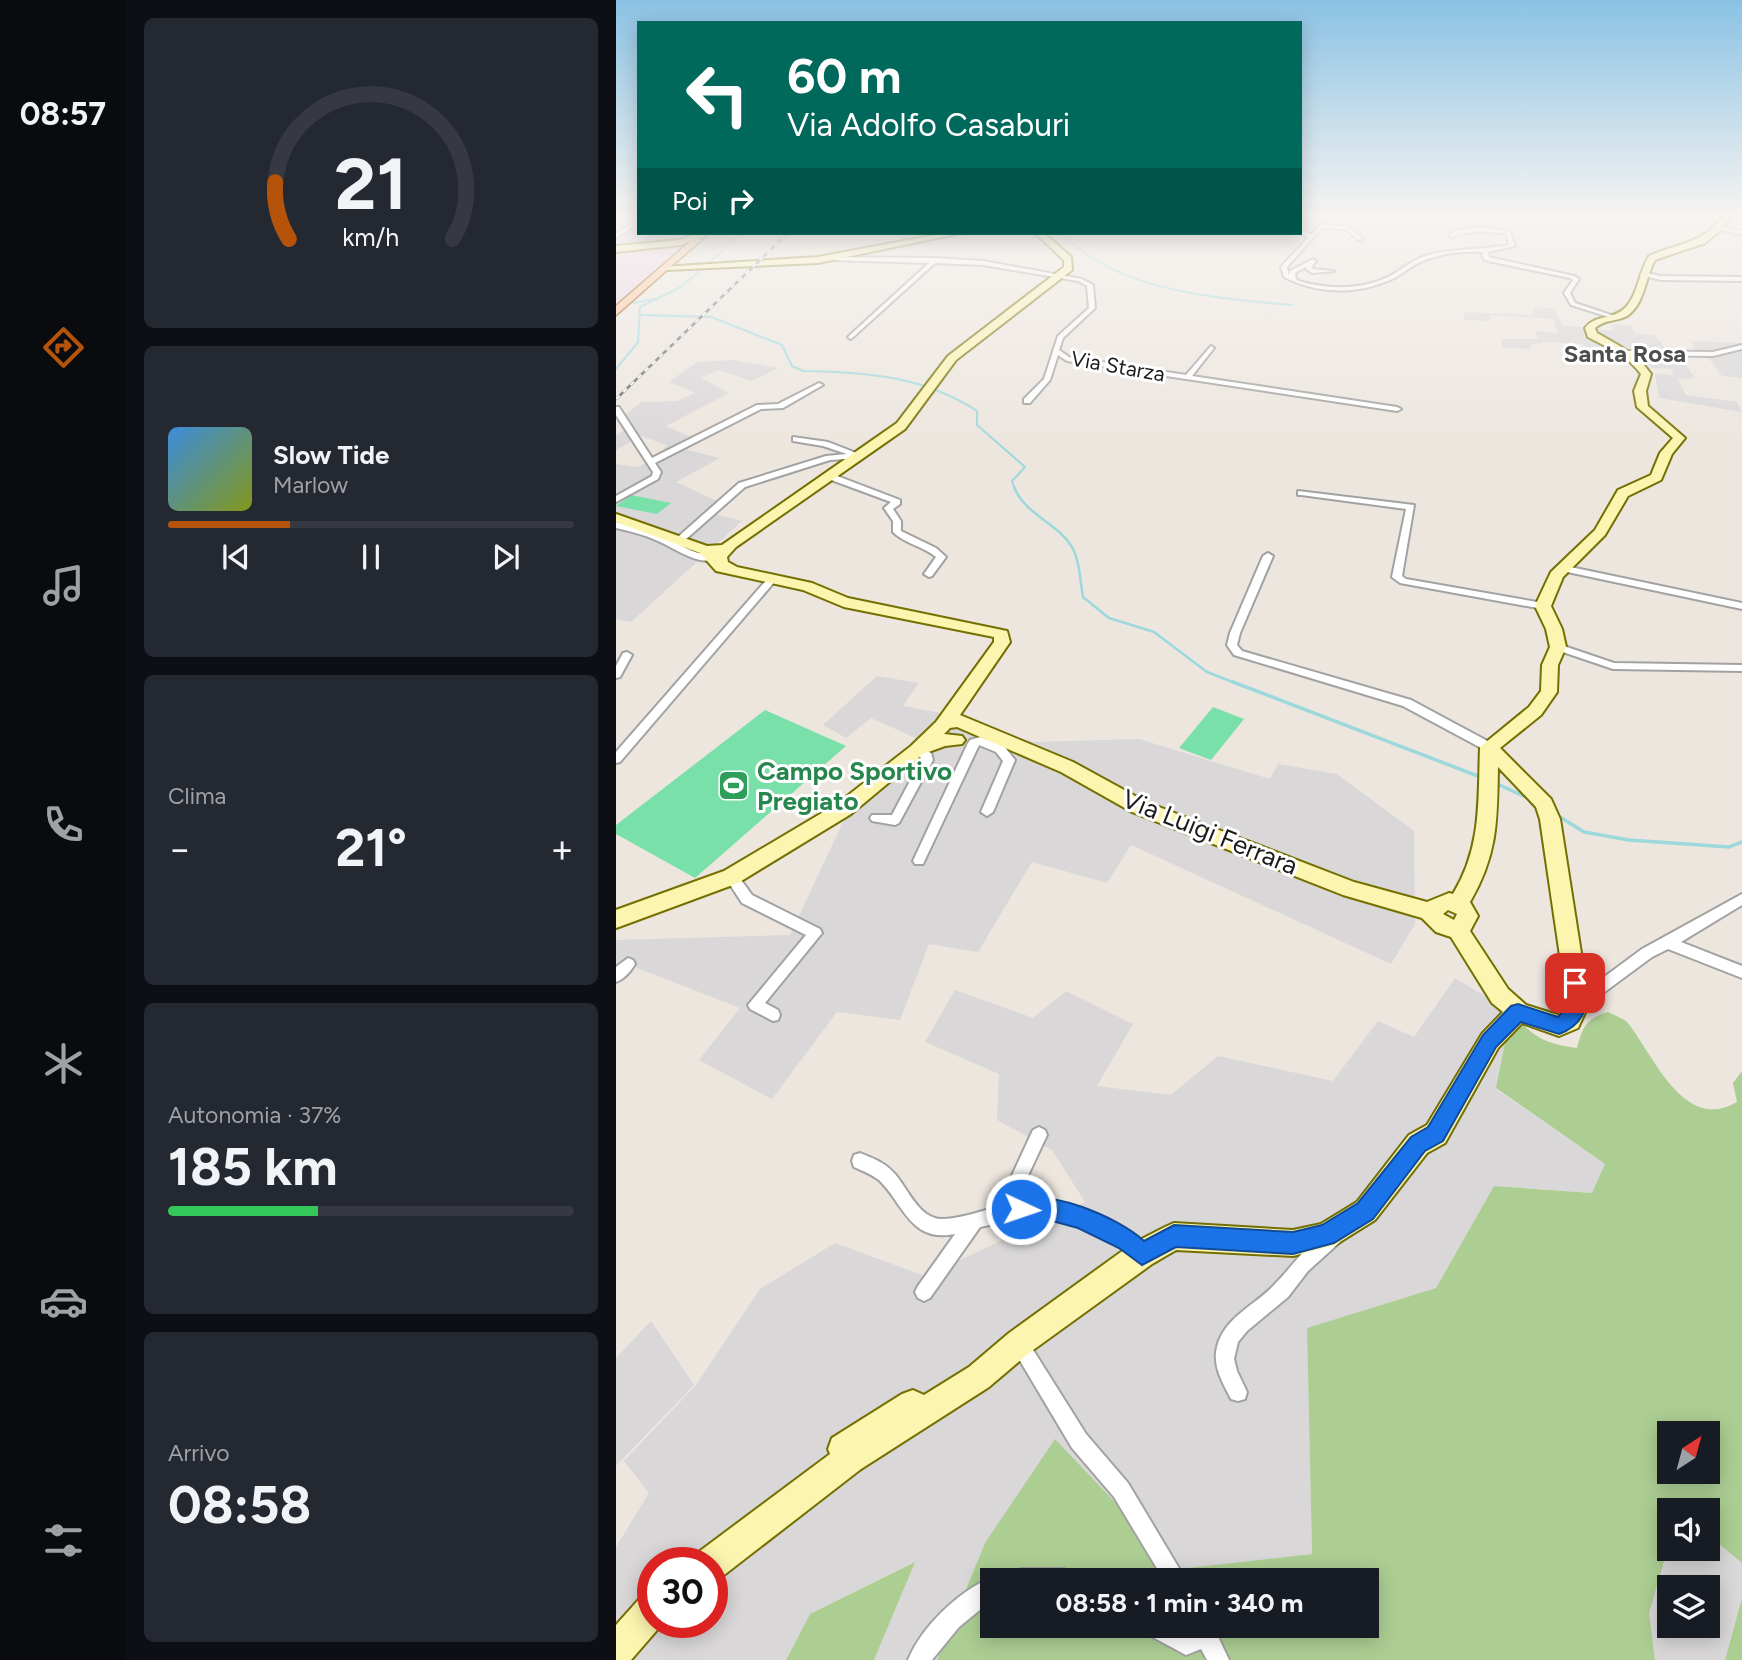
<!DOCTYPE html>
<html lang="it">
<head>
<meta charset="utf-8">
<style>
  :root { --surface:#171b24; --page:#242831; --text:#f1f3f6; --muted:#9ea1a6; --line:#363941; --accent:#b45309 }
  body { margin:0; font-family:Figtree,sans-serif; background:var(--page); color:var(--text); height:100vh; display:flex; flex-direction:column; font-size:26px; white-space:nowrap }
  * { box-sizing:border-box; margin:0 }
  p { font-size:23px; color:var(--muted) }
  .icon { flex:none; width:38px; height:38px; fill:none; stroke:currentColor; stroke-width:2; stroke-linecap:round; stroke-linejoin:round }
  .map { position:relative; flex:1; overflow:hidden }
  .details { display:flex; flex-direction:column; gap:18px; padding:18px; background:#0d0f14; width:490px }
  .details>* { flex:none }
  .guide { position:absolute; left:21px; top:21px; width:665px; height:214px; border-radius:0px; box-shadow:0 4px 18px #0003; background:#00695c; color:#fff; overflow:hidden }
  .needle { width:46px; rotate:36deg }
  .buttons { position:absolute; left:1041px; top:1421px; display:grid; gap:14px }
  .buttons a { display:grid; place-items:center; width:63px; height:63px; border-radius:0px; background:var(--surface); box-shadow:0 4px 18px #0003; font-size:35px }
  .speed { position:absolute; left:21px; top:1547px; display:flex; gap:14px; font-size:35px; font-weight:700; text-align:center }
  .speed>* { display:grid; place-content:center; width:91px; height:91px; border-radius:50%; background:var(--surface); box-shadow:0 4px 18px #0003; line-height:1 }
  .speed .limit { border:10px solid #d22; background:#fff; color:#111 }
  .pin { position:absolute; display:grid; place-items:center; width:60px; height:60px; color:#fff; margin:-30px; border-radius:14px; box-shadow:0 4px 10px #0006 }
  .me { position:absolute; width:77px; margin:-38px; rotate:93deg; stroke-linejoin:round; filter:drop-shadow(0 0 5px #0008) }
  .turn { display:flex; align-items:center; gap:24px; height:147px; padding:0 35px; font-size:32px }
  .turn .icon { width:91px; height:91px; stroke-width:2.5 }
  .turn b { display:block; font-size:49px; line-height:60px }
  .then { display:flex; align-items:center; height:66px; padding:0 35px; background:#0003; gap:14px; font-size:26px }
  .big { font-size:52px; font-weight:700; line-height:1.1 }
  .details .tile { flex:1; display:flex; flex-direction:column; justify-content:center; gap:10px; min-width:0; padding:0 24px; border-radius:10px; background:var(--page) }
  .details .dial { align-items:center; gap:0 }
  .dial svg { height:182px; overflow:visible; fill:none; stroke:var(--line); stroke-width:7; stroke-linecap:round; text-anchor:middle }
  .dial text { fill:var(--text); stroke:none }
  .song { display:flex; align-items:center; gap:21px }
  .cover { width:84px; height:84px; border-radius:10px; background:linear-gradient(135deg,hsl(210 70% 55%),hsl(70 70% 35%)) }
  .played { height:7px; border-radius:4px; background:linear-gradient(90deg,var(--accent) 30%,var(--line) 30%) }
  .keys { display:flex; justify-content:space-around; direction:ltr }
  .heat { display:flex; justify-content:space-between; align-items:center; font-size:38px; direction:ltr }
  .charge { height:10px; border-radius:5px; background:linear-gradient(90deg,#34c759 37%,var(--line) 0) }
  .trip { position:absolute; left:364px; top:1568px; width:399px; height:70px; border-radius:0px; background:var(--surface); box-shadow:0 4px 18px #0003; font-weight:700; line-height:70px; text-align:center }
  main { display:flex; flex:1; min-height:0 }
  .menu { display:flex; flex-direction:column; width:126px; justify-content:space-around; align-items:center; background:#090b0e; color:var(--muted) }
  .menu .icon { width:49px; height:49px }
  .menu .active { color:var(--accent) }
  .menu b { font-size:32px; color:var(--text) }
  .map>svg:first-child { display:block }
  .residential { fill:#d9d7d8; fill-rule:evenodd }
  .industrial { fill:#e6d1e5 }
  .forest { fill:#acce92; fill-rule:evenodd }
  .pitch { fill:#79e0aa }
  .lines { fill:none; stroke-linecap:round; stroke-linejoin:round }
  .stream-far2 { stroke:#9dd8dd; stroke-width:2 }
  .stream-far1 { stroke:#9dd8dd; stroke-width:2.5 }
  .stream { stroke:#9dd8dd; stroke-width:3.5 }
  .street-casing { stroke:#a2a2a2; stroke-width:4 }
  .secondary-casing { stroke:#736f01; stroke-width:4 }
  .primary-casing { stroke:#914d00; stroke-width:3 }
  .street { fill:#fff; fill-rule:evenodd }
  .secondary { fill:#fcf5af; fill-rule:evenodd }
  .primary { fill:#ffc192; fill-rule:evenodd }
  .rail-casing { stroke:#696969; stroke-width:2.5 }
  .rail { stroke:#fff; stroke-width:2; stroke-dasharray:5; stroke-linecap:butt }
  .route { fill:#1a73e8; stroke:#114b97; stroke-width:2 }
  .labels { text-anchor:middle; dominant-baseline:central; stroke-width:6; stroke-linejoin:round; paint-order:stroke }
  .far-street-label { font-size:21px; fill:#1b1b1b; stroke:#fff }
  .far-quarter-label { font-size:24px; font-weight:bold; fill:#4e4e4e; stroke:#fff }
  .leisure-label { font-size:26px; font-weight:bold; fill:#27864d; stroke:#fff; text-anchor:start }
  .street-label { font-size:26px; fill:#1b1b1b; stroke:#fff }
</style>
</head>
<body>
<main>
<nav class="menu">
<b>08:57</b>
<svg class="icon active" aria-label="directions" viewBox="0 0 24 24"><path d="M12 3l9 9-9 9-9-9zM9 14v-3h6M13 9l2 2-2 2"/></svg>
<svg class="icon" aria-label="music" viewBox="0 0 24 24"><path d="M9 18V5l10-2v13"/><circle cx="6" cy="18" r="3"/><circle cx="16" cy="16" r="3"/></svg>
<svg class="icon" aria-label="phone" viewBox="0 0 24 24"><path d="M5 4h4l2 5-3 2q2 4 5 5l2-3 5 2v4C11 20 4 13 5 4z"/></svg>
<svg class="icon" aria-label="climate" viewBox="0 0 24 24"><path d="M12 3v18M4 7l16 10M4 17L20 7"/></svg>
<svg class="icon" aria-label="car" viewBox="0 0 24 24"><path d="M5 17H2v-5l4-1 3-4h7l3 4 3 1v5h-3M9 17h6M6 11h13"/><circle cx="7" cy="17" r="2"/><circle cx="17" cy="17" r="2"/></svg>
<svg class="icon" aria-label="filters" viewBox="0 0 24 24"><path d="M4 7h16M4 17h16"/><circle cx="9" cy="7" r="2"/><circle cx="15" cy="17" r="2"/></svg>
</nav>
<section class="details">
<div class="tile dial"><svg viewBox="0 0 100 80">
<path d="M14 69A42 42 0 1 1 86 69"/>
<path d="M14 69A42 42 0 0 1 8 44" stroke="#b45309"/>
<text x="50" y="56" font-size="32" font-weight="700">21</text>
<text x="50" y="72" font-size="11">km/h</text>
</svg></div>
<div class="tile">
<div class="song"><i class="cover"></i><div><b>Slow Tide</b><p>Marlow</p></div></div>
<div class="played"></div>
<div class="keys"><svg class="icon" aria-label="previous" viewBox="0 0 24 24"><path d="M18 5L8 12l10 7zM5 5v14"/></svg><svg class="icon" aria-label="pause" viewBox="0 0 24 24"><path d="M8 5v14M16 5v14"/></svg><svg class="icon" aria-label="next" viewBox="0 0 24 24"><path d="M6 5l10 7-10 7zM19 5v14"/></svg></div>
</div>
<div class="tile"><p>Clima</p>
<div class="heat"><a>−</a><b class="big">21°</b><a>+</a></div>
</div>
<div class="tile"><p>Autonomia · 37%</p><b class="big">185 km</b><div class="charge"></div></div>
<div class="tile"><p>Arrivo</p><b class="big">08:58</b></div>
</section>
<div class="map">
<svg width="1126" height="1660" viewBox="0 0 1126 1660">
  <rect width="100%" height="100%" fill="#ede6df"/>
  <g class="residential">
    <path d="M82,233h45l-22,16 -22,6 -24,-1z"/>
    <path d="M918,307l21,2 7,16 51,6 -2,-7 20,1 4,8 20,2 12,16 30,2 -6,-12 51,2v35l-20,-2 -15,-20 -28,-1 16,23 -17,1 8,16 51,7 5,10 -83,-14 -4,-24 19,1 -3,-6 -19,-1 -11,-9 -50,-7 -9,-8 -35,-2 -17,3v4l-28,-1v-9h36l-3,-8 23,2 -5,-14 -61,-4 -3,6 -25,-1 1,-8 68,3z"/>
    <path d="M117,360l45,8 -26,13 -34,-11 -17,8 28,15 -63,33 27,12 -9,11 36,9 -44,24 43,20 -8,11 31,8 -111,101 -15,-3v-155l22,3 18,-10 11,-12 -26,-9 -25,14v-15l9,-5 -8,-9 24,-19 36,-1 18,-8 -26,-11 28,-20z"/>
    <path d="M261,676l42,7 -16,23 43,8 88,28 105,-3 131,40 8,-15 59,10 77,57 1,93 -24,40 -260,-119 -24,38 -75,-21 -54,90 -49,-8 -29,76 -63,-8 -65,87 -73,-39 41,-52 -108,-42 -16,9v-35l174,-5 53,-113 75,-83 -47,-21 -25,20 -23,-13z"/>
    <path d="M839,978l56,34 -15,77 109,75 -12,29 -99,-7 -58,102 -129,40 5,226 -134,15 -193,-26 -48,117h-63l40,-98 -104,52 -24,46h-170v-113l33,-54 -25,-32 72,-76 64,-96 75,-46 90,33 160,-74 -33,-52 -55,-30 2,-46 -74,-32 30,-52 78,28 33,-27 67,33 -36,62 74,9 47,-39 115,25 45,-60 36,16zM37,1563h59v59h-59z"/>
    <path d="M35,1321l43,64 -78,81v-108z"/>
    <path d="M1092,1535l34,28v35l-17,62h-70l-7,-47 21,-69 1,5h38zM1054,1587h38v39h-38z"/>
  </g>
  <path class="industrial" d="M0,216h23v17h59l-82,73z"/>
  <g class="forest">
    <path d="M895,1012c23,25 31,31 66,36 6,-21 8,-29 31,-36 6,3 14,6 19,10 26,31 56,112 110,80l-4,-19 9,-12v492l-34,-28v-25h-38l-1,34 -20,69 6,47h-718l48,-117 70,-104 123,130 134,-15 -5,-226 129,-40 58,-102 98,7 13,-29 -109,-76zM1054,1433h38v39h-38zM376,1580h375v46h-375z"/>
    <path d="M299,1562l-41,98h-88l24,-46z"/>
    <path d="M1126,1598v62h-17z"/>
  </g>
  <g class="pitch">
    <path d="M15,495l40,8 -14,11 -41,-8z"/>
    <path d="M597,707l31,12 -33,41 -32,-12z"/>
    <path d="M149,710l81,36 -151,132 -79,-44v-9z"/>
  </g>
  <g class="lines">
    <g class="stream-far2">
      <path d="M444,233c11,9 22,19 34,26 52,34 138,41 198,46"/>
      <path d="M17,303l22,-4"/>
      <path d="M25,315l70,2 71,28 10,21 11,5c62,1 121,5 174,40v14l48,42 -13,14 3,8"/>
      <path d="M0,369l22,-27 2,-35 41,-20 62,-54"/>
    </g>
    <path class="stream-far1" d="M398,487c11,28 44,36 58,60 8,15 8,34 11,50l26,21 45,14 53,40 31,12"/>
    <g class="stream">
      <path d="M617,682l250,96"/>
      <path d="M877,782l37,17"/>
      <path d="M939,814l29,18 45,8 100,7 13,-5"/>
    </g>
    <defs>
      <g id="street">
        <path d="M23,218v4l-23,16v-4z"/>
        <path d="M705,224l28,3 14,12 -5,1 -12,-11 -24,-1 -35,39 2,8 1,-4 23,-12 3,2 -5,7 2,1 21,2 -22,2 -6,-4v-2l-11,6 1,6 3,2c29,9 63,9 91,-5 13,-7 23,-17 38,-21 27,-7 54,-5 81,-10l-3,-11c-19,-3 -36,-4 -54,3l-3,-2c18,-10 41,-8 61,-3l5,14 -27,6 1,5 85,19 5,3 -9,14 5,10 42,14 -5,1 -41,-13 -7,-12 9,-13 -3,-2 -82,-17 -5,-3 -1,-6c-19,-1 -40,1 -59,9 -12,4 -21,14 -33,19 -34,15 -73,14 -106,-3l-3,-10 27,-29 -8,-6v-4l11,7z"/>
        <path d="M1103,226l23,5v4l-25,-6z"/>
        <path d="M213,257l106,1 48,3 99,18 11,6 2,23 -32,30 -4,12 10,7 117,18 25,-29 3,2 -22,28 205,31 4,2 -4,2 -330,-50 -9,-6 -8,25 -20,23h-6v-4l20,-20 14,-43 31,-28 -2,-22 -9,-5 -95,-16 -48,-2 -84,76 -3,-2 1,-1 80,-73 -98,-3z"/>
        <path d="M1026,272l19,4 81,1v4l-81,-1 -21,-5z"/>
        <path d="M1126,345v4l-29,7 -89,-1 -3,-2 3,-2 89,1z"/>
        <path d="M203,383l4,2 -2,1 -38,22 -22,1 -106,54 6,9 -3,7 -42,23v-6l36,-20 1,-4 -37,-57v-8h3l33,51 105,-53 21,-1z"/>
        <path d="M177,437l35,5 36,14 -4,2 -30,2 -85,27 -60,53h-6v-4l60,-53 87,-27 21,-2 -24,-8 -30,-5z"/>
        <path d="M210,474h6l68,26v4l-7,5 8,12v10l35,17 10,9 -14,19 -3,1 -5,-3 12,-17c-13,-11 -31,-13 -43,-25v-11l-9,-13 7,-6 -65,-24z"/>
        <path d="M682,491l116,14 -12,71 4,3 137,24 5,3 -5,3 -143,-26 -8,-6 14,-68 -105,-14h-3z"/>
        <path d="M0,522c16,4 32,9 48,15 19,8 34,22 56,16l5,3c-23,14 -46,-6 -67,-15 -13,-6 -28,-10 -42,-13z"/>
        <path d="M652,553l5,3 -33,77 -3,12 5,6 169,49 82,44 2,3 -2,3h-8l-82,-44 -169,-51 -7,-10 3,-12 33,-77z"/>
        <path d="M945,565l181,38v6l-184,-39 -2,-2z"/>
        <path d="M157,575l3,1v4l-156,182 -4,1v-11l154,-176z"/>
        <path d="M942,644l56,19 128,2v6l-129,-2 -59,-20v-4z"/>
        <path d="M11,652l5,3 -12,22 -4,1v-12l7,-13z"/>
        <path d="M364,737l24,9 11,14 -22,52 -6,4 -6,-4 22,-51 -7,-9 -17,-7 -56,119h-8l-2,-3 55,-118 2,-3z"/>
        <path d="M301,746l14,7 2,7 -34,63 -4,2 -23,-4 -2,-3 2,-3h20l29,-55v-2l-10,-8z"/>
        <path d="M115,872l5,1 16,22 68,34 2,4 -57,70 13,7 2,5 -2,5 -5,1 -23,-12 -2,-4 58,-70 -64,-32 -17,-26 1,-4z"/>
        <path d="M1126,894v11l-61,37 61,24v12l-74,-29 -16,8 -69,51 -5,2 -5,-2 -2,-4 2,-4 69,-51z"/>
        <path d="M12,958l5,2 2,4c-4,7 -11,15 -19,18v-15z"/>
        <path d="M423,1127l6,3 2,5 -23,49 4,19c49,0 82,14 120,45l3,6 -3,6 -6,3 -6,-3c-52,-44 -91,-47 -156,-33l-50,71 -6,3 -6,-3 -3,-6 3,-6 37,-52c-45,9 -51,-30 -76,-54 -8,-6 -16,-9 -25,-13l-2,-6 2,-6 6,-2c12,5 24,9 33,19 14,14 25,47 49,47 23,0 47,-12 70,-15l-4,-20 25,-54z"/>
        <path d="M718,1227l6,3 3,6 -3,6 -32,29 -20,26 -41,34 -9,11 -4,17 3,12 10,21 -2,7 -7,2 -7,-2c-8,-16 -19,-33 -14,-52 7,-30 39,-42 58,-63 17,-17 37,-47 59,-57z"/>
        <path d="M403,1334l6,3 61,97 42,49 58,97h-22l-50,-83 -42,-49 -59,-99 -3,-6 3,-6z"/>
        <path d="M405,1569h43l7,4 4,7h-64l3,-7z"/>
        <path d="M376,1577l7,3h-7v20l-33,27 -27,33h-24c14,-34 50,-68 84,-83z"/>
        <path d="M528,1626h31l12,7 6,-3 -2,-4h22l16,34h-22l-6,-11 -15,6 -39,-21z"/>
      </g>
      <g id="secondary">
        <path d="M1106,216h8l-8,13 -17,14 -50,17c-10,17 -10,44 -28,56 -11,6 -22,3 -32,12l2,5c21,12 40,21 54,41l-5,17 2,15 37,32 -13,16 -11,26 -33,16 -23,39 -42,42 -12,29 11,23 4,18 -8,18 -1,27 -16,23 -41,33 51,51 9,20 29,185 -11,24 -19,8 -37,-13 -24,25 -53,95 -18,10 -52,67 -40,25 -42,11 -117,-6 -24,14 -123,89 -40,34 -128,82 -137,106 -12,4v-16h-16l4,-12 130,-97 -2,-5 4,-11 70,-44 11,-4 11,5 45,-28 40,-34 123,-89 33,-17 9,-4 119,7 28,-6 36,-22 52,-67 18,-10 55,-91 21,-22 -11,-9 -41,-66 -15,-5 -14,-14 -79,-23 -211,-83 -71,-40 -104,-45 -7,1 -6,6 18,2 3,4 -3,4 -17,2 -22,8 -72,60 -113,69 -122,45v-18l108,-39 113,-67 74,-58 25,-24 58,-80v-5l-150,-30 -41,-17 -87,-19 -16,-18 -84,-31v-8l91,32 15,-1 175,-122 51,-67 116,-89v-7l-29,-27h9l27,24 1,13 -116,90 -51,69 -169,118 -9,10 1,5 9,5 75,16 36,15 159,33 3,11 -50,73 113,47 73,40 208,80 73,20 22,-9 4,1c29,-47 25,-94 27,-147l49,-40 12,-16 1,-26 8,-18 -4,-18 -11,-23 16,-34 44,-42 23,-40 33,-15 9,-22 13,-15 -36,-31 -3,-16 7,-17c-13,-18 -34,-27 -53,-37l-3,-9c11,-14 28,-8 40,-20 13,-13 14,-36 24,-52 28,-13 56,-12 73,-40zM882,767l38,40 4,12 27,185 -9,11 -32,-10 -18,-16 -38,-58 8,-15 -8,-14c28,-48 27,-82 28,-135zM832,910l9,4 -3,6 -11,-6z"/>
        <path d="M82,233h11l-28,12 -65,7v-6l64,-6z"/>
        <path d="M330,233h15l-143,30 -151,7 -4,-3 155,-10z"/>
        <path d="M37,1592v30h11l-33,38h-15v-35l25,-28z"/>
      </g>
      <path id="primary" d="M84,233h9l-93,82v-9z"/>
    </defs>
    <use href="#street" class="street-casing"/>
    <use href="#secondary" class="secondary-casing"/>
    <use href="#primary" class="primary-casing"/>
    <use href="#street" class="street"/>
    <use href="#secondary" class="secondary"/>
    <use href="#primary" class="primary"/>
    <defs>
      <path id="rail" d="M0,399l172,-166"/>
    </defs>
    <use href="#rail" class="rail-casing"/>
    <use href="#rail" class="rail"/>
  </g>
  <linearGradient id="sky" x2="0" y2="1"><stop stop-color="#8ac2e4"/><stop offset="0.48" stop-color="#f7f4f1"/><stop offset="1" stop-color="#f7f4f1" stop-opacity="0"/></linearGradient>
  <rect width="1126" height="448" fill="url(#sky)"/>
  <path class="route" d="M959,975l6,3c12,24 3,47 -22,56l-38,-12 -25,25 -53,94 -18,10 -52,68 -39,24 -41,11 -117,-7 -34,18 -23,-17 -41,-20 -33,-9 -24,1 -8,-3 -3,-8 3,-8c34,-14 105,16 131,40l30,-16 119,7 29,-7 36,-22 53,-66 17,-10 55,-92 28,-29 7,-2 40,13 11,-13 -3,-21 2,-5z"/>
  <defs>
    <symbol id="stadium-square" viewBox="-11 -11 22 22"><rect x="-9" y="-9" width="18" height="18" rx="4" fill="#2e9e5b" stroke="#fff"/><path d="M0-5a6.5 5 0 1 0 0 10a6.5 5 0 1 0 0-10ZM-3.5-1.8h7v3.6h-7Z" fill="#fff"/></symbol>
  </defs>
  <g fill-rule="evenodd">
    <use href="#stadium-square" x="100" y="768" width="35" height="35"/>
  </g>
  <g class="labels">
    <g class="far-street-label">
      <text transform="translate(502 366) rotate(10)">Via Starza</text>
    </g>
    <g class="far-quarter-label">
      <text x="1009" y="353">Santa Rosa</text>
    </g>
    <g class="leisure-label">
      <text x="141" y="771">Campo Sportivo<tspan x="141" dy="30">Pregiato</tspan></text>
    </g>
    <g class="street-label">
      <text transform="translate(594 832) rotate(22)">Via Luigi Ferrara</text>
    </g>
  </g>
</svg>
<div class="buttons">
<a><svg class="needle" viewBox="-14 -14 28 28"><path d="M0-13l5 13h-10z" fill="#e53935"/><path d="M0 13l5-13h-10z" fill="#9ea1a6"/></svg></a>
<a><svg class="icon" aria-label="sound" viewBox="0 0 24 24"><path d="M4 9h4l5-4v14l-5-4H4zM17 9q2 3 0 6"/></svg></a>
<a><svg class="icon" aria-label="layers" viewBox="0 0 24 24"><path d="M12 4l9 5-9 5-9-5zM3 14l9 5 9-5"/></svg></a>
</div>
<div class="speed"><div class="limit">30</div></div>
<div class="pin" style="left:959px;top:983px;background:#d93025"><svg class="icon" aria-label="arrive" viewBox="0 0 24 24"><path d="M6 21V4h12l-3 4 3 4H6"/></svg></div>
<svg class="me" style="left:405px;top:1209px" viewBox="-20 -20 40 40"><circle r="17" fill="#1a73e8" stroke="#fff" stroke-width="3"/><path d="M0-11L8 9 0 5-8 9z" fill="#fff"/></svg>
<div class="trip">08:58 · 1 min · 340 m</div>
<div class="guide">
<div class="turn"><svg class="icon" aria-label="left" viewBox="0 0 24 24"><path d="M17 20v-9H6M10 6l-5 5 5 5"/></svg><div><b>60 m</b>Via Adolfo Casaburi</div></div>
<div class="then">Poi<svg class="icon" aria-label="right" viewBox="0 0 24 24"><path d="M7 20v-9h11M14 6l5 5-5 5"/></svg></div>
</div>
</div>
</main>
</body>
</html>
